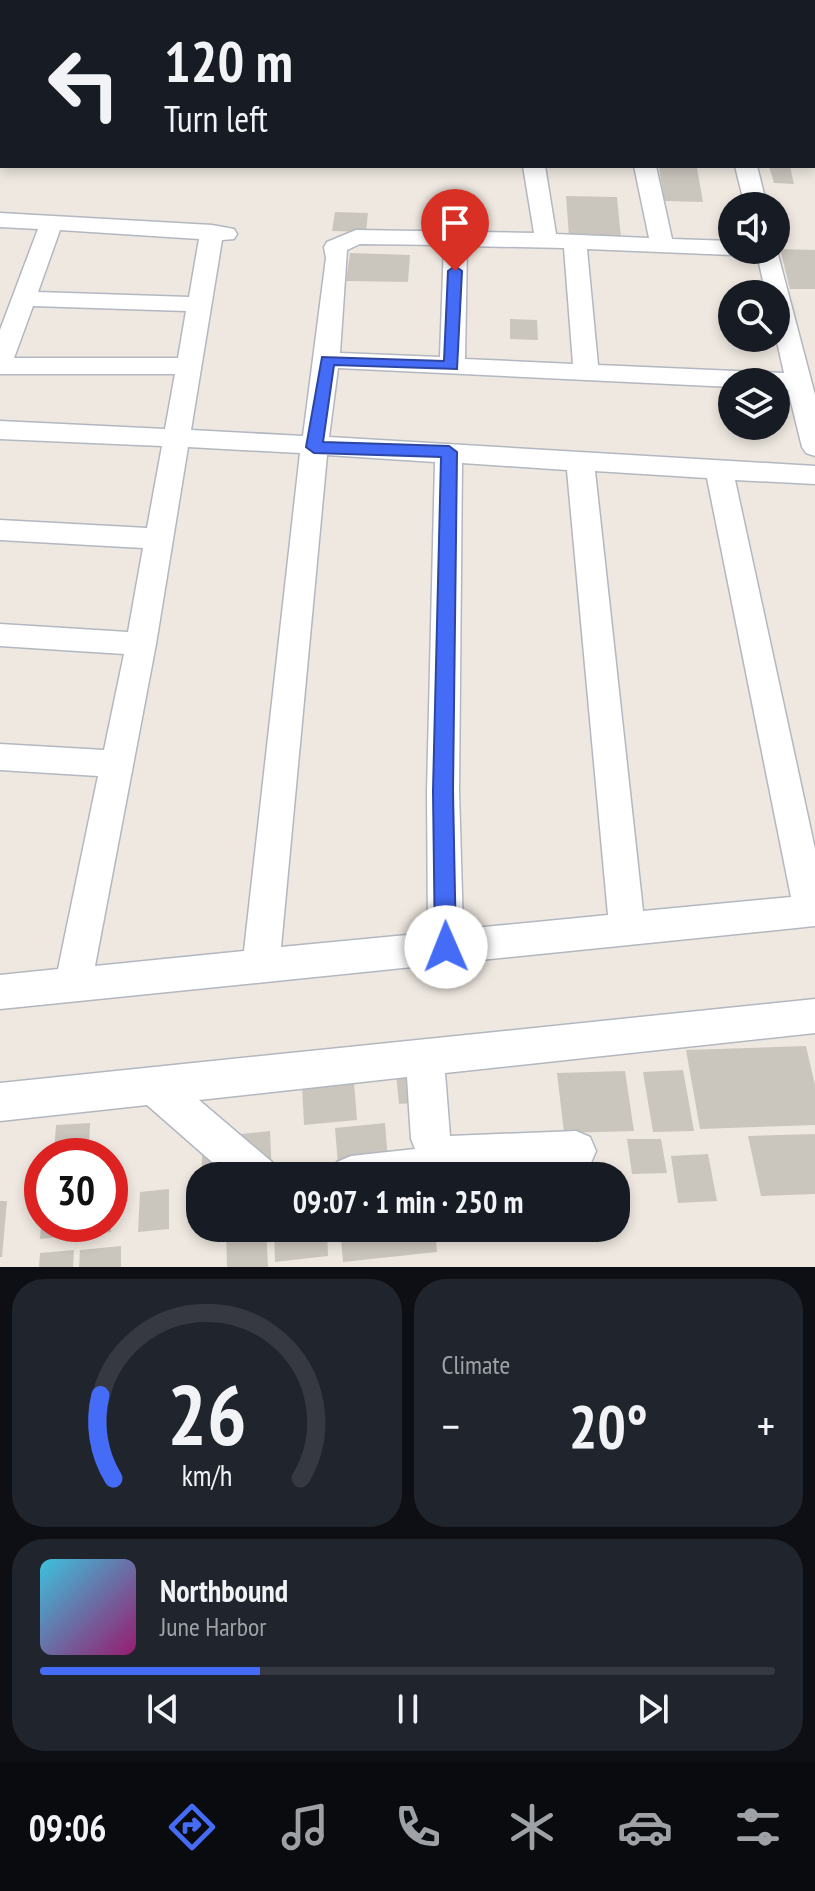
<!DOCTYPE html>
<html lang="en">
<head>
<meta charset="utf-8">
<style>
  :root { --surface:#171b24; --page:#20242c; --text:#f1f3f6; --muted:#9ea1a6; --line:#363941; --accent:#446cf7 }
  body { margin:0; font-family:"PT Sans Narrow",sans-serif; background:var(--page); color:var(--text); height:100vh; display:flex; flex-direction:column; font-size:30px; white-space:nowrap }
  * { box-sizing:border-box; margin:0 }
  p { font-size:26px; color:var(--muted) }
  .icon { flex:none; width:44px; height:44px; fill:none; stroke:currentColor; stroke-width:2; stroke-linecap:round; stroke-linejoin:round }
  .map { position:relative; height:1267px; overflow:hidden }
  .sheet { display:flex; flex-direction:column; gap:12px; padding:12px; background:#0d0f14; flex:1 }
  .sheet>* { flex:none }
  .hud { position:absolute; left:0px; top:0px; width:816px; height:168px; box-shadow:0 4px 12px #0003; background:#171b24; color:var(--text); overflow:hidden }
  .tools { position:absolute; left:718px; top:192px; display:grid; gap:16px }
  .tools a { display:grid; place-items:center; width:72px; height:72px; border-radius:50%; background:var(--surface); box-shadow:0 4px 12px #0003; font-size:40px }
  .speed { position:absolute; left:24px; top:1138px; display:flex; gap:16px; font-size:40px; font-weight:700; text-align:center }
  .speed>* { display:grid; place-content:center; width:104px; height:104px; border-radius:50%; background:var(--surface); box-shadow:0 4px 12px #0003; line-height:1 }
  .speed .limit { border:12px solid #d22; background:#fff; color:#111 }
  .pin { position:absolute; display:grid; place-items:center; width:68px; height:68px; color:#fff; margin:-82px -34px; border-radius:50% 50% 50% 0; rotate:-45deg; box-shadow:0 0 8px #0007 }
  .pin .icon { rotate:45deg }
  .me { position:absolute; width:88px; margin:-44px; rotate:359deg; stroke-linejoin:round; filter:drop-shadow(0 0 6px #0008) }
  .turn { display:flex; align-items:center; gap:28px; height:168px; padding:0 32px; font-size:36px }
  .turn .icon { width:104px; height:104px; stroke-width:2.5 }
  .turn b { display:block; font-size:56px; line-height:68px }
  .big { font-size:60px; font-weight:600; line-height:1.1 }
  .sheet .tile { flex:1; display:flex; flex-direction:column; justify-content:center; gap:12px; min-width:0; padding:0 28px; border-radius:32px; background:var(--page) }
  .sheet .dial { align-items:center; gap:0 }
  .dial svg { height:208px; overflow:visible; fill:none; stroke:var(--line); stroke-width:7; stroke-linecap:round; text-anchor:middle }
  .dial text { fill:var(--text); stroke:none }
  .song { display:flex; align-items:center; gap:24px }
  .cover { width:96px; height:96px; border-radius:12px; background:linear-gradient(135deg,hsl(190 70% 55%),hsl(320 70% 35%)) }
  .played { height:8px; border-radius:4px; background:linear-gradient(90deg,var(--accent) 30%,var(--line) 30%) }
  .keys { display:flex; justify-content:space-around; direction:ltr }
  .heat { display:flex; justify-content:space-between; align-items:center; font-size:44px; direction:ltr }
  .sheet .tiles { flex:1; display:grid; gap:12px; grid-template-columns:1fr 1fr }
  .tile:last-child { grid-column:span 2 }
  .trip { position:absolute; left:186px; top:1162px; width:444px; height:80px; border-radius:32px; background:var(--surface); box-shadow:0 4px 12px #0003; font-weight:600; line-height:80px; text-align:center }
  .dock { display:flex; height:128px; justify-content:space-around; align-items:center; background:#090b0e; color:var(--muted) }
  .dock .icon { width:56px; height:56px }
  .dock .selected { color:var(--accent) }
  .dock b { font-size:36px; color:var(--text) }
  .map>svg:first-child { display:block }
  .building { fill:#cac6be }
  .lines { fill:none; stroke-linecap:round; stroke-linejoin:round }
  .street-casing { stroke:#b3b7c0; stroke-width:3 }
  .street { fill:#fff; fill-rule:evenodd }
  .route { fill:#446cf7; stroke:#2c46a1; stroke-width:2 }
</style>
</head>
<body>
<div class="map">
<svg width="815" height="1267" viewBox="0 0 815 1267">
  <rect width="100%" height="100%" fill="#eee8e0"/>
  <g class="building">
    <path d="M769,166h21l4,18 -20,-1z"/>
    <path d="M659,167l38,1 6,34 -39,-1z"/>
    <path d="M566,196l51,1 4,41 -52,-1z"/>
    <path d="M335,212l33,1 -2,19 -34,-1z"/>
    <path d="M780,249l35,1v39h-25z"/>
    <path d="M350,253l60,2 -2,27 -62,-1z"/>
    <path d="M510,319l27,1 1,20 -28,-1z"/>
    <path d="M806,1046l9,39v40l-115,4 -14,-79z"/>
    <path d="M683,1070l11,61 -41,1 -10,-60z"/>
    <path d="M423,1071l4,31 -28,2 -3,-30z"/>
    <path d="M625,1071l9,60 -70,2 -7,-60z"/>
    <path d="M354,1082l3,38 -53,5 -2,-39z"/>
    <path d="M90,1123l-1,25 -35,3 2,-26z"/>
    <path d="M385,1123l3,37 -50,5 -3,-37z"/>
    <path d="M270,1131l2,45h-70v-38z"/>
    <path d="M815,1134v60l-54,2 -13,-60z"/>
    <path d="M627,1139h34l6,34 -35,1z"/>
    <path d="M587,1154l3,22h-47l-2,-19z"/>
    <path d="M708,1154l9,47 -39,2 -7,-47z"/>
    <path d="M169,1189v40l-31,3 2,-40z"/>
    <path d="M0,1201h7l-5,56h-2z"/>
    <path d="M41,1224h70v8l-71,7z"/>
    <path d="M226,1228h40l2,39h-41z"/>
    <path d="M274,1228h53l1,28 -53,6z"/>
    <path d="M340,1228h95l2,24 -94,10z"/>
    <path d="M495,1228h34l1,5 -34,3z"/>
    <path d="M121,1246v21h-42l1,-17z"/>
    <path d="M74,1250l-1,17h-34l1,-14z"/>
  </g>
  <g class="lines">
    <defs>
      <g id="street">
        <rect x="280" y="0" width="18" height="2"/>
        <rect x="467" y="0" width="18" height="2"/>
        <rect x="552" y="0" width="18" height="2"/>
        <path d="M650,0h18l1,2h-18z"/>
        <rect x="751" y="0" width="18" height="2"/>
        <rect x="814" y="65" width="1" height="12"/>
        <rect x="814" y="110" width="1" height="12"/>
        <path d="M523,166h22l11,68 93,4 -15,-72h22l16,73 60,2v9h10l-10,5 -145,-6 11,116 186,8 -8,-36v-43h-10l-10,-44h20v-3l39,148v61l-9,-3 -4,-6 -14,-57 -12,-1v-7h-44v5l-394,-19 -9,69 486,29v18l-80,-4 80,369v77l-815,83v-34l58,-6 40,-193 -98,-6v-26l104,6 20,-96 -124,-8v-22l128,8 15,-84 -143,-8v-20l147,8 15,-82 -162,-7v-18l165,8 10,-55h-175v-44l38,-101 -38,-2v-14l212,12 22,4 3,5 -3,5 -12,1 -31,190 112,6 23,-178 -2,-11 3,-5 29,-12 178,3zM60,230l139,9 -10,58 -151,-5zM360,244l84,1 -4,112 -100,-4 7,-103zM467,246l97,2 9,116 -108,-5zM33,306l153,5 -8,47h-164zM188,447l112,6 -56,498 -149,15 61,-322zM327,455l108,7 -8,329 1,142 -147,14zM462,463l105,7 41,445 -145,14 -4,-138zM595,471l112,7 84,419 -148,14z"/>
        <path d="M735,166h22l10,40h-22z"/>
        <path d="M815,999v34l-370,40 5,63 126,-5 14,6 6,14 -6,14 -14,6 -125,5 -19,-7 -2,7h-99l6,-14 14,-6 64,-7 -4,-10 -4,-62 -208,23 73,62 6,14h-50l-81,-71 -147,16v-38z"/>
      </g>
    </defs>
    <use href="#street" class="street-casing"/>
    <use href="#street" class="street"/>
  </g>
  <path class="route" d="M455,266l7,5 -5,98 -123,-4 -11,77 126,4 8,6 -4,339 3,156 -3,7 -7,3 -8,-3 -3,-7 -2,-156 8,-334 -127,-4 -8,-6 16,-90 122,4 4,-90z"/>
</svg>
<div class="tools">
<a><svg class="icon" aria-label="sound" viewBox="0 0 24 24"><path d="M4 9h4l5-4v14l-5-4H4zM17 9q2 3 0 6"/></svg></a>
<a><svg class="icon" aria-label="search" viewBox="0 0 24 24"><circle cx="10" cy="10" r="6"/><path d="M15 15l6 6"/></svg></a>
<a><svg class="icon" aria-label="layers" viewBox="0 0 24 24"><path d="M12 4l9 5-9 5-9-5zM3 14l9 5 9-5"/></svg></a>
</div>
<div class="speed"><div class="limit">30</div></div>
<div class="pin" style="left:455px;top:271px;background:#d93025"><svg class="icon" aria-label="arrive" viewBox="0 0 24 24"><path d="M6 21V4h12l-3 4 3 4H6"/></svg></div>
<svg class="me" style="left:446px;top:947px" viewBox="-20 -20 40 40"><circle r="19" fill="#fff"/><path d="M0-13L10 11 0 6-10 11z" fill="#446cf7"/></svg>
<div class="trip">09:07 · 1 min · 250 m</div>
<div class="hud">
<div class="turn"><svg class="icon" aria-label="left" viewBox="0 0 24 24"><path d="M17 20v-9H6M10 6l-5 5 5 5"/></svg><div><b>120 m</b>Turn left</div></div>
</div>
</div>
<section class="sheet">
<div class="tiles">
<div class="tile dial"><svg viewBox="0 0 100 80">
<path d="M14 69A42 42 0 1 1 86 69"/>
<path d="M14 69A42 42 0 0 1 9 37" stroke="#446cf7"/>
<text x="50" y="56" font-size="32" font-weight="700">26</text>
<text x="50" y="72" font-size="11">km/h</text>
</svg></div>
<div class="tile"><p>Climate</p>
<div class="heat"><a>−</a><b class="big">20°</b><a>+</a></div>
</div>
<div class="tile">
<div class="song"><i class="cover"></i><div><b>Northbound</b><p>June Harbor</p></div></div>
<div class="played"></div>
<div class="keys"><svg class="icon" aria-label="previous" viewBox="0 0 24 24"><path d="M18 5L8 12l10 7zM5 5v14"/></svg><svg class="icon" aria-label="pause" viewBox="0 0 24 24"><path d="M8 5v14M16 5v14"/></svg><svg class="icon" aria-label="next" viewBox="0 0 24 24"><path d="M6 5l10 7-10 7zM19 5v14"/></svg></div>
</div>
</div>
</section>
<nav class="dock">
<b>09:06</b>
<svg class="icon selected" aria-label="directions" viewBox="0 0 24 24"><path d="M12 3l9 9-9 9-9-9zM9 14v-3h6M13 9l2 2-2 2"/></svg>
<svg class="icon" aria-label="music" viewBox="0 0 24 24"><path d="M9 18V5l10-2v13"/><circle cx="6" cy="18" r="3"/><circle cx="16" cy="16" r="3"/></svg>
<svg class="icon" aria-label="phone" viewBox="0 0 24 24"><path d="M5 4h4l2 5-3 2q2 4 5 5l2-3 5 2v4C11 20 4 13 5 4z"/></svg>
<svg class="icon" aria-label="climate" viewBox="0 0 24 24"><path d="M12 3v18M4 7l16 10M4 17L20 7"/></svg>
<svg class="icon" aria-label="car" viewBox="0 0 24 24"><path d="M5 17H2v-5l4-1 3-4h7l3 4 3 1v5h-3M9 17h6M6 11h13"/><circle cx="7" cy="17" r="2"/><circle cx="17" cy="17" r="2"/></svg>
<svg class="icon" aria-label="filters" viewBox="0 0 24 24"><path d="M4 7h16M4 17h16"/><circle cx="9" cy="7" r="2"/><circle cx="15" cy="17" r="2"/></svg>
</nav>
</body>
</html>
